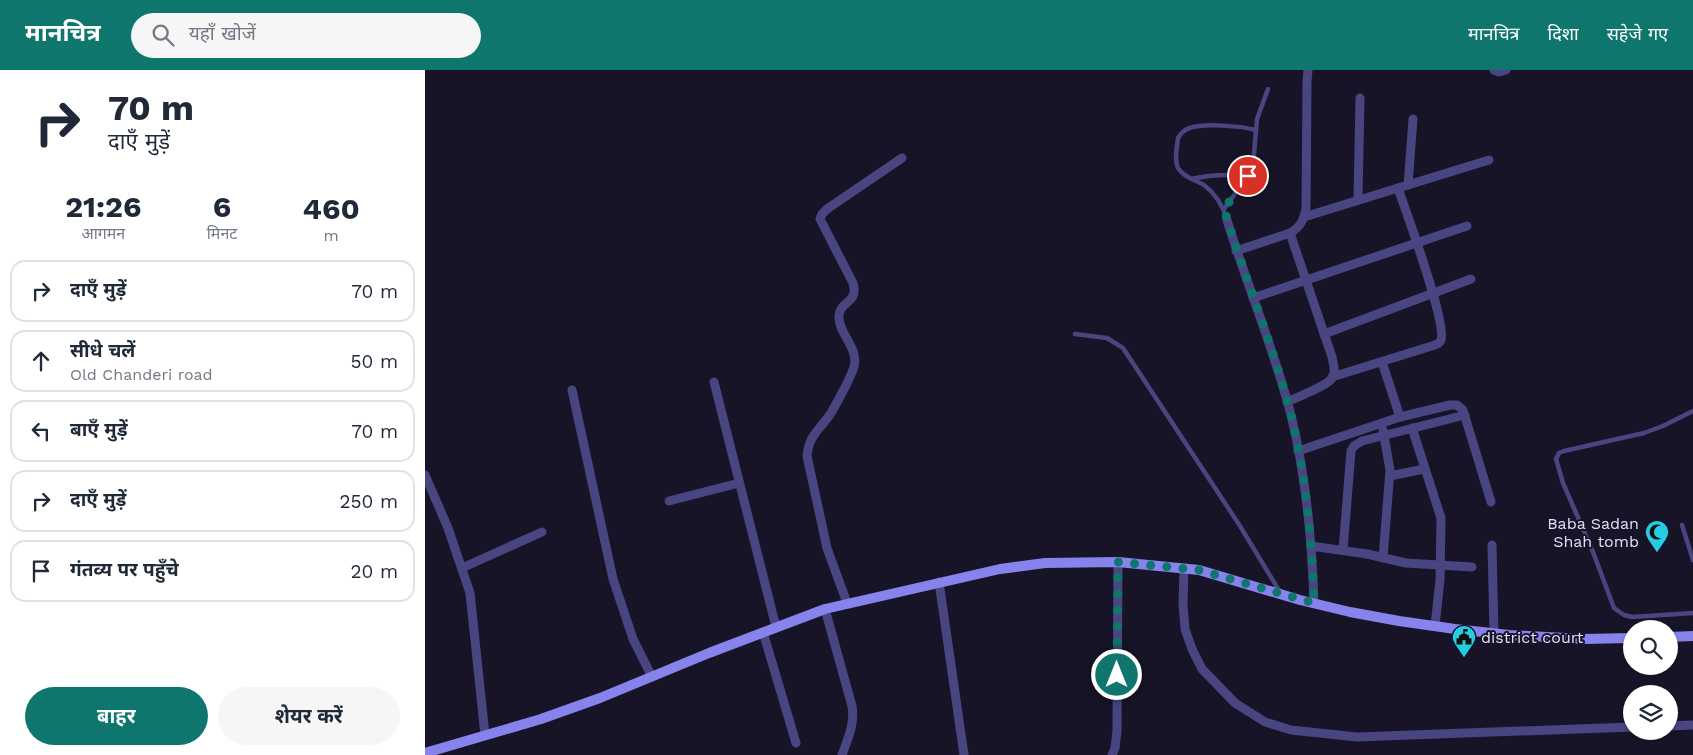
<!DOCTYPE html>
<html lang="hi">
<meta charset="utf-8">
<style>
body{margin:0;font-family:"Work Sans","Noto Sans Devanagari",sans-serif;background:#f6f6f7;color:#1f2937;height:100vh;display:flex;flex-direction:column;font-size:19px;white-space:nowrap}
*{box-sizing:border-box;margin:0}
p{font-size:16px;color:#747a83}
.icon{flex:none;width:28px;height:28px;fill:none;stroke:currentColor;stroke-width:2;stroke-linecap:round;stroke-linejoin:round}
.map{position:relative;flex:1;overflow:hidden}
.sheet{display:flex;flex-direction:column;background:#fff;width:425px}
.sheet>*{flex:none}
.hud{background:#fff;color:#1f2937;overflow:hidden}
.fabs{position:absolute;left:1198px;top:550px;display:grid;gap:10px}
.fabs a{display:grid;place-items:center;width:55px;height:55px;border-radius:50%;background:#fff;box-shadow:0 1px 4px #0004;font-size:25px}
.pin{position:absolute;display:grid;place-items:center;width:42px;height:42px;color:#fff;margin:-21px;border:2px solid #fff;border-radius:50%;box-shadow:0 1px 5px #0007}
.me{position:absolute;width:55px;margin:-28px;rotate:0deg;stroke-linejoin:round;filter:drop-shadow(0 0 4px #0008)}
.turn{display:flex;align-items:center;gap:18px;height:105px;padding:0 25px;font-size:22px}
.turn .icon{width:65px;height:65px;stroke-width:2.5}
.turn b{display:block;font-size:35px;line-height:42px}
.eta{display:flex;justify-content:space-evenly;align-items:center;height:85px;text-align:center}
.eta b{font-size:30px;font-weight:700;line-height:35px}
.cta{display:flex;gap:10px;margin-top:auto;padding:10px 25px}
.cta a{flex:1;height:58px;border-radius:30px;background:#0f766e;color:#fff;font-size:20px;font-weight:700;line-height:58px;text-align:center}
.cta a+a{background:#f6f6f7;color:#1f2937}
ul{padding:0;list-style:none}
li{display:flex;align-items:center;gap:15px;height:62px;margin:0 10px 8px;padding:0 15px;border:2px solid #e0e1e3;border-radius:15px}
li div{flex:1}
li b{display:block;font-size:19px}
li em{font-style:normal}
header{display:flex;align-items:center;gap:30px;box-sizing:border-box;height:70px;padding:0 25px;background:#0f766e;color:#fff}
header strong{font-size:24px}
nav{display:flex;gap:28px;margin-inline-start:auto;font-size:18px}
.search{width:350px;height:45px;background:#f6f6f7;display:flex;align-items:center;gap:12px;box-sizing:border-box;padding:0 18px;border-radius:28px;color:#747a83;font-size:19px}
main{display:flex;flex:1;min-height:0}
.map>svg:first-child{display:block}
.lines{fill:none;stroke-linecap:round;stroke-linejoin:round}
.lane{stroke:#484580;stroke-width:4.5}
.street{stroke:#484580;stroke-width:9}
.secondary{stroke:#8683ed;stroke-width:10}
.route{stroke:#0f766e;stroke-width:9;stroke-dasharray:0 16.2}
.labels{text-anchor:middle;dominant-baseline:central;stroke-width:4;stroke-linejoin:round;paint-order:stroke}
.poi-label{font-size:16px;fill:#e2dffa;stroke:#171427;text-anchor:end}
</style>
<header>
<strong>मानचित्र</strong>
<div class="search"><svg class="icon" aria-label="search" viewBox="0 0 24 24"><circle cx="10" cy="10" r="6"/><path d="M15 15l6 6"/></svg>यहाँ खोजें</div>
<nav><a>मानचित्र</a><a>दिशा</a><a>सहेजे गए</a></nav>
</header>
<main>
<section class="sheet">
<div class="hud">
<div class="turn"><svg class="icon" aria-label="right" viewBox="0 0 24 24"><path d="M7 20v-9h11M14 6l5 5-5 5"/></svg><div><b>70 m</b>दाएँ मुड़ें</div></div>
</div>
<div class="eta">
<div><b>21:26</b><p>आगमन</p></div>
<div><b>6</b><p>मिनट</p></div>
<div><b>460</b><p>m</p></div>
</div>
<ul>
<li><svg class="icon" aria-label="right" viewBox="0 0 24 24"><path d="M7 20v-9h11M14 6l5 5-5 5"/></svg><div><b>दाएँ मुड़ें</b></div><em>70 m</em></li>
<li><svg class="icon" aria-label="ahead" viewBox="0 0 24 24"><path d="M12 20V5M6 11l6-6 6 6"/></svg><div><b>सीधे चलें</b><p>Old Chanderi road</p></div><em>50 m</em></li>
<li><svg class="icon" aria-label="left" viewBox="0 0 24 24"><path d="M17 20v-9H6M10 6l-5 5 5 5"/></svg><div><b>बाएँ मुड़ें</b></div><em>70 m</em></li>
<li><svg class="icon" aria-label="right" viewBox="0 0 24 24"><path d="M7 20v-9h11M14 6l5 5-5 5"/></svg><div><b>दाएँ मुड़ें</b></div><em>250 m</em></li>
<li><svg class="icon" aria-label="arrive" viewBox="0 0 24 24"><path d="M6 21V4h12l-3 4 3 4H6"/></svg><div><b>गंतव्य पर पहुँचे</b></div><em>20 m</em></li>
</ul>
<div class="cta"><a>बाहर</a><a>शेयर करें</a></div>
</section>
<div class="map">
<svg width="1268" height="685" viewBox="0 0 1268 685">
<rect width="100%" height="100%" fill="#171427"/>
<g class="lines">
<g class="lane">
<path d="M767 109C787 104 803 104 823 106"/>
<polyline points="799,139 823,106 828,95 832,49 843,19"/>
<path d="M802 150C798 136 791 124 779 115 771 110 758 107 753 98 749 90 752 77 753 68 756 63 759 59 765 58 779 53 816 56 831 60"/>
<polyline points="650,264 682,268 698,278 815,456 855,522"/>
<polyline points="1268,341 1238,356 1219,363 1139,381 1134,383 1131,389 1138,413 1168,482 1189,538 1199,545 1207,547 1268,543"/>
<polyline points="1257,455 1268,490"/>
</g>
<g class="street">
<polyline points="1069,0 1074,2 1081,0"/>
<polyline points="983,115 988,49"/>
<polyline points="933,130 935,28"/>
<polyline points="879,147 1064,90"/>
<path d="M802 150C822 215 849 279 866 345 881 406 887 470 889 533"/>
<path d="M811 181 865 163C876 157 879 149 881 138L882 12 883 0"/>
<polyline points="828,228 1042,156"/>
<polyline points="899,264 1046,209"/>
<polyline points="957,292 975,347"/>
<path d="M907 307 1010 275C1014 273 1015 273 1016 270 1022 253 981 142 973 118"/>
<polyline points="289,312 351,557"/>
<polyline points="147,320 188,509 208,569 227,607"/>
<path d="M862 332C872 327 903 316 908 307 911 300 908 293 907 287L865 163"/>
<polyline points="987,358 1016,448 1015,510 1010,556"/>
<polyline points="873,381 975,347 1025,335 1032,335 1038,340 1066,432"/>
<polyline points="0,405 23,458 45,523 60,665"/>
<polyline points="965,406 999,399"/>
<polyline points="244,431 314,413"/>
<polyline points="1067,475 1069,563"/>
<polyline points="886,476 942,484 981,493 1047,497"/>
<polyline points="918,480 926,381 929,376 937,371 1040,345"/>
<polyline points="958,488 965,400 958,360"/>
<polyline points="37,498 117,462"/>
<polyline points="759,499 758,534 760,559 767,579 777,599 810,633 840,652 866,660 932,667 1206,657"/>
<polyline points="514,512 539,685"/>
<path d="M422 533 402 478 382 386C384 366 393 361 404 346 410 337 426 307 429 297 434 277 413 264 414 246 415 230 434 234 428 213L395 149 397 144 402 139 477 88"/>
<path d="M400 539 427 636C430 654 423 668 417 685"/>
<polyline points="338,562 371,673"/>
<polyline points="1244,656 1268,655"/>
<polyline points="687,685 690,678 692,661 693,492"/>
</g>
<g class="secondary">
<polyline points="1244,567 1268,566"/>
<polyline points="0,683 116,649 175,628 284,583 400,539 575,499 620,493 693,492 774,500 875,530 925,542 974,551 1030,559 1084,565 1159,569 1206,568"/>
</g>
</g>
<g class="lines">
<path class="route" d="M692 605 693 492 774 500 889 533C887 470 881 406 866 345 848 275 820 208 799 139L823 106"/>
</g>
<defs>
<g id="mosque-pin" transform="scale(1.25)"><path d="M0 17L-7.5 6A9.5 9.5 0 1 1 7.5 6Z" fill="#25cde0" stroke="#171427"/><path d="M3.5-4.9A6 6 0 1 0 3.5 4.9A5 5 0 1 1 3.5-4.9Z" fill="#111"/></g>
<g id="civic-pin" transform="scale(1.25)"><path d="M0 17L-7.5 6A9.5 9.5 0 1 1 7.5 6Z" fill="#25cde0" stroke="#171427"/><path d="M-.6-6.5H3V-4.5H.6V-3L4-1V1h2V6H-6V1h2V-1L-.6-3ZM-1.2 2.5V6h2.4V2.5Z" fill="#111"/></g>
</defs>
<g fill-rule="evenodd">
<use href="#mosque-pin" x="1232" y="462"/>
<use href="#civic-pin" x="1039" y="567"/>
</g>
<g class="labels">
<g class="poi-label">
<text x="1214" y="453">Baba Sadan<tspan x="1214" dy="18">Shah tomb</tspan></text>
<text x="1056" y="567" text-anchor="start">district court</text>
</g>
</g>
</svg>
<div class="fabs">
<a><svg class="icon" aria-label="search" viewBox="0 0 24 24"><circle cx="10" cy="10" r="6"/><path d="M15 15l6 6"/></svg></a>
<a><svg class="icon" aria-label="layers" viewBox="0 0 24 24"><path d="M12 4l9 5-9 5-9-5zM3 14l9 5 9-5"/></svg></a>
</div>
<div class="pin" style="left:823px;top:106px;background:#d93025"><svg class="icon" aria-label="arrive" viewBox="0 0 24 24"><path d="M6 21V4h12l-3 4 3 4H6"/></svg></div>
<svg class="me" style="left:692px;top:605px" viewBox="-20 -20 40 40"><circle r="17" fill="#0f766e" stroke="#fff" stroke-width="3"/><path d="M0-11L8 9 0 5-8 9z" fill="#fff"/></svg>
</div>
</main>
